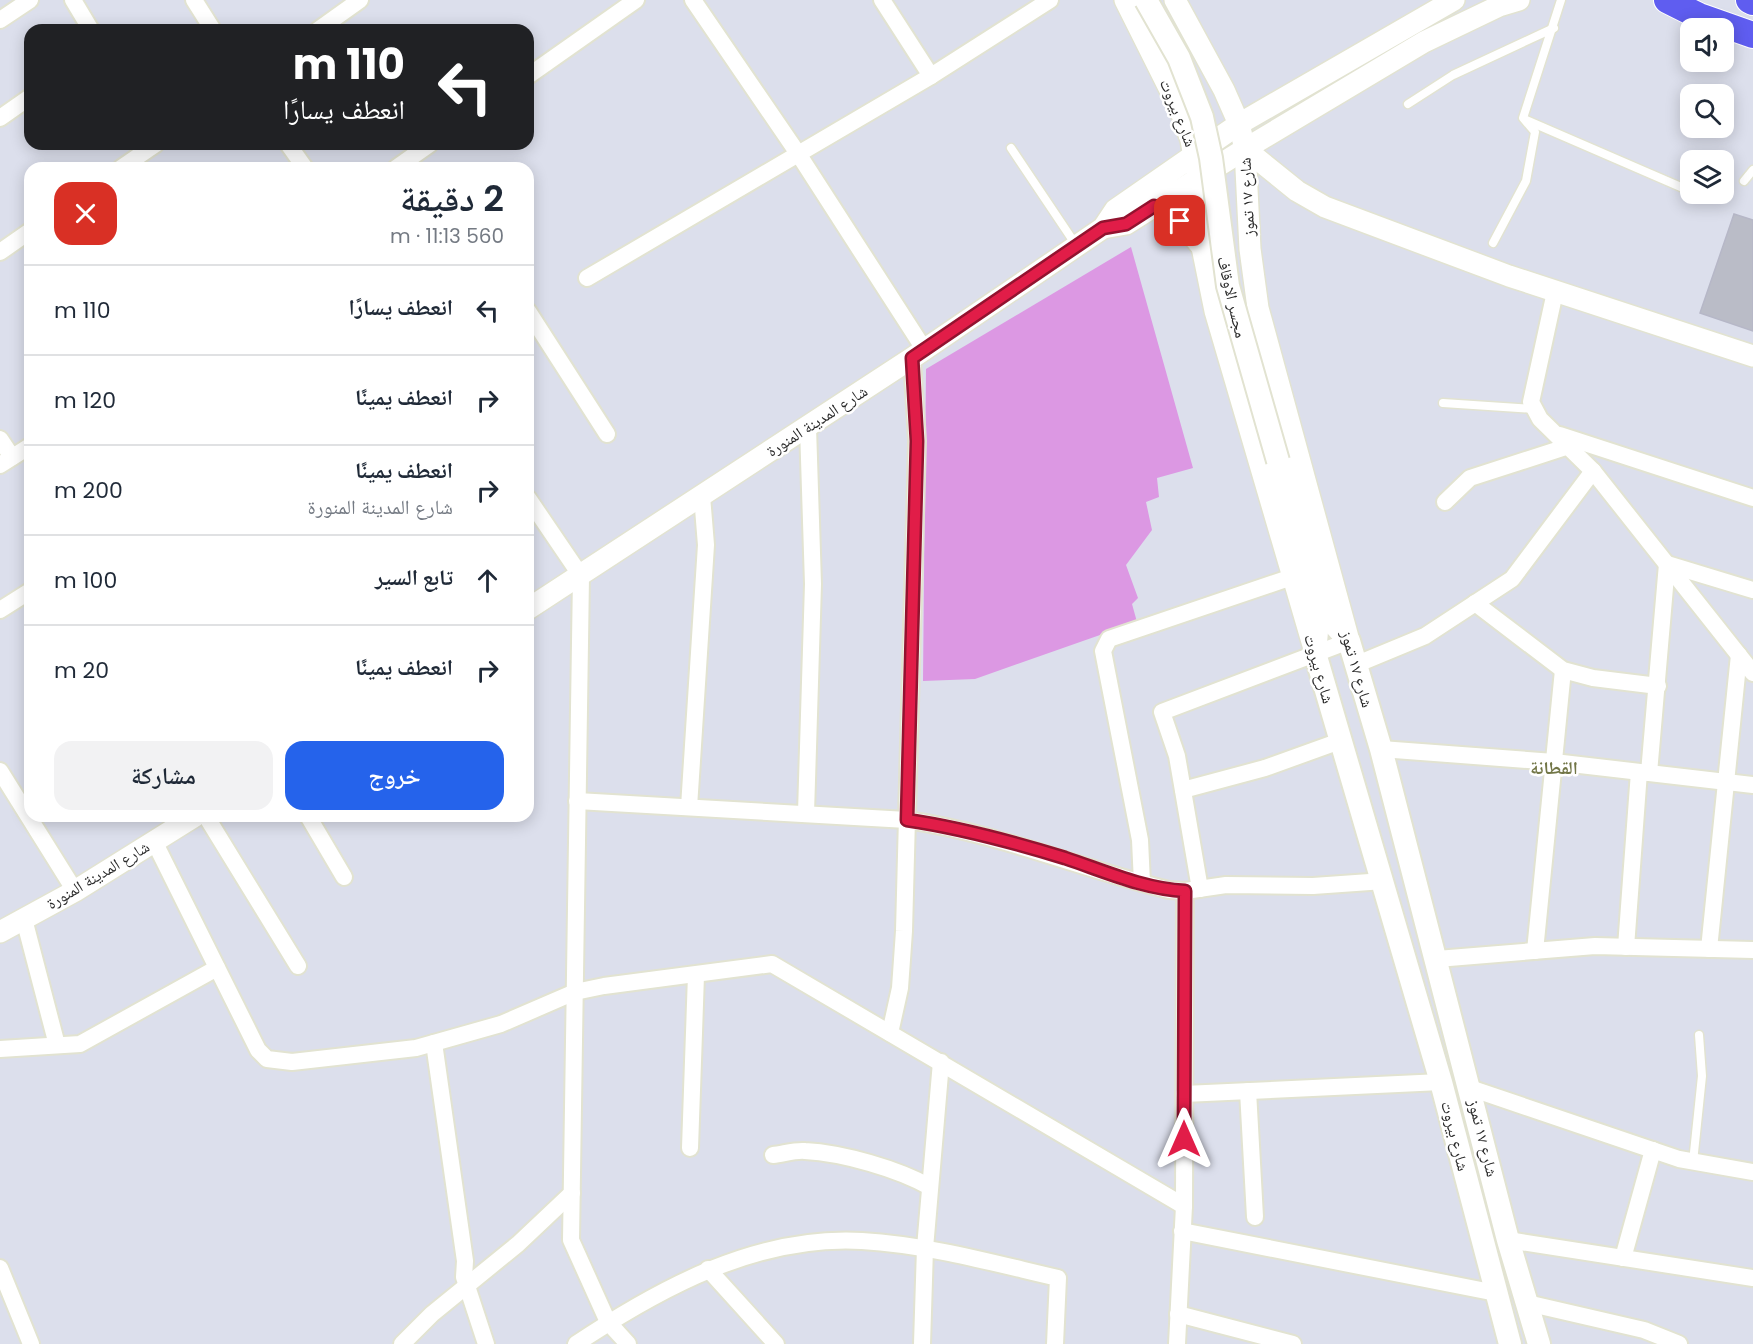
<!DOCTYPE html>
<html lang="ar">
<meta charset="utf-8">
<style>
body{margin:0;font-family:Poppins,"Noto Naskh Arabic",sans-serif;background:#f2f2f3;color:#1f2937;direction:rtl;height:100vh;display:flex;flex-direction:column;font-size:22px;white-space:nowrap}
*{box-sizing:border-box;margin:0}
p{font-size:20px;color:#747a83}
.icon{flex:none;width:33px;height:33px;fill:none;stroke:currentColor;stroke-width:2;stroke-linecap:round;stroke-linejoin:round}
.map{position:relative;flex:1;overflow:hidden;direction:ltr}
.side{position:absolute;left:24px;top:162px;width:510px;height:660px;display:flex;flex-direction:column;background:#fff;border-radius:18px;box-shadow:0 3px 15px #0003;direction:rtl}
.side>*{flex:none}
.guide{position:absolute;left:24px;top:24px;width:510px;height:126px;border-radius:18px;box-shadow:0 3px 15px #0003;direction:rtl;background:#202124;color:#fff;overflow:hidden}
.fabs{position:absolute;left:1680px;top:18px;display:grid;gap:12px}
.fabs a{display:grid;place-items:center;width:54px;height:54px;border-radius:12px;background:#fff;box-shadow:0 3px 15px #0003;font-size:30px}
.pin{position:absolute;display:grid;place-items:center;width:51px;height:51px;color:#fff;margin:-26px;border-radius:12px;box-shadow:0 3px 9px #0006}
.me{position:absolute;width:66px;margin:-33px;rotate:0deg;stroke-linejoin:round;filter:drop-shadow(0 0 4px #0008)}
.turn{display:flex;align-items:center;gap:21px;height:126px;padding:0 30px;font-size:27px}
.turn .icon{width:78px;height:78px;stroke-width:2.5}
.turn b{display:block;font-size:42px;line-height:51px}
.round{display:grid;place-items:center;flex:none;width:63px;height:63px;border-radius:18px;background:#f2f2f3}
.headline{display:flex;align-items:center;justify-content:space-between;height:102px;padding:0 30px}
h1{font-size:36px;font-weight:600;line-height:45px}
.button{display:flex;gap:12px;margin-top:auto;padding:12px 30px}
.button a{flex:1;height:69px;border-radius:18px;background:#2563eb;color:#fff;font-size:24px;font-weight:600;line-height:69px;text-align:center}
.button a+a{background:#f2f2f3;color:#1f2937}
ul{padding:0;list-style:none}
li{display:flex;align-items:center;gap:18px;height:90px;padding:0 30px;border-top:2px solid #e0e1e3}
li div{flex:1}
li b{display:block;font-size:22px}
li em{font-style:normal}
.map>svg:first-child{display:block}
.green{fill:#dc98e3}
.building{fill:#babcc7;stroke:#b6b7c7;stroke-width:1.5}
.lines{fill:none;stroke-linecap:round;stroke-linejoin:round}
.service-casing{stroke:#e2e3d1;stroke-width:11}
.minor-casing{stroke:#e2e3d1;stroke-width:20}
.tertiary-casing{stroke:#e2e3d1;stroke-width:24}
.secondary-casing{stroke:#e2e3d1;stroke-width:26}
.primary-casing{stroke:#fff;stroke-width:28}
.service{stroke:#fff;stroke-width:8}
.minor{stroke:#fff;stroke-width:16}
.tertiary{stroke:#fff;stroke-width:21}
.secondary{stroke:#fff;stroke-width:22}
.primary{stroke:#5f5df0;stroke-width:26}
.secondary-bridge-casing{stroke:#e2e3d1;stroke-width:26;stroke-linecap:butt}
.secondary-bridge{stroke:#fff;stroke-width:22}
.route-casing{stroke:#92132f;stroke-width:15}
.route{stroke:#e11d48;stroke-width:10}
.labels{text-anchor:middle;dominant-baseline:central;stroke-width:5;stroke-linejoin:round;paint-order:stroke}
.street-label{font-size:16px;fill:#2a2a2a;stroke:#fff}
.neighbourhood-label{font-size:18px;font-weight:bold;fill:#727647;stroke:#fff}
</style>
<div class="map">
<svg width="1753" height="1344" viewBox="0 0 1753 1344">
<rect width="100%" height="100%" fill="#dcdfec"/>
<polygon class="green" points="1131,247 1193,468 1157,478 1159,497 1146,502 1152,530 1126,565 1138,598 1132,604 1137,622 975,679 923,681 926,369"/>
<polygon class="building" points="1734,214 1753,220 1753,331 1700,313"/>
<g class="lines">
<g class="service-casing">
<g id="service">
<polyline points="1408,104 1453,75 1554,28"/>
<polyline points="1526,120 1690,191"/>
<polyline points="1011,148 1076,245"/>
<polyline points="1744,181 1753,170"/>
<polyline points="1493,243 1526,181 1535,132 1523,118 1561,0"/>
<polyline points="1443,403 1534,409"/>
<polyline points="1693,1162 1702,1076 1699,1035"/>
</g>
</g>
<g class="minor-casing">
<g id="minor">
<polyline points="73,0 91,30"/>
<polyline points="194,0 213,30"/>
<polyline points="693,0 799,155 924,349"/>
<polyline points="882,0 931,76"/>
<polyline points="0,20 30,0"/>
<polyline points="318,30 360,0"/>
<polyline points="528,76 636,0"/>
<polyline points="0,118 30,97"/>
<polyline points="288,144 305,168"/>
<polyline points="121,168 156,144"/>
<polyline points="396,168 430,144"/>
<polyline points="0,252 30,231"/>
<polyline points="587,278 931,76 1050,0"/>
<polyline points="1555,292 1531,402 1540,419 1593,471 1753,673"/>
<polyline points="528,311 607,434"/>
<polyline points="1560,435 1753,498"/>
<polyline points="0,439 12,457"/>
<polyline points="0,465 30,446"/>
<polyline points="528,498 581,576 571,1240 608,1322 628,1344"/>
<polyline points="1445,502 1470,478 1569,446"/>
<polyline points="1475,603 1563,670 1593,678 1658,686"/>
<polyline points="0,610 30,591"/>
<polyline points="1355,665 1425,636 1512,579 1593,471"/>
<polyline points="1381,749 1554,762 1753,785"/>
<polyline points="0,771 75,891"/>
<polyline points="1649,773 1667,564 1753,590"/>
<polyline points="1183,790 1265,768 1340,741"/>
<path d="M577 801 907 820C998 833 1081 869 1169 890L1185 891 1226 885 1313 886 1384 881"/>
<polyline points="689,807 706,545 702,496"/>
<polyline points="806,813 813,584 808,427"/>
<polyline points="206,816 298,966"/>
<polyline points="308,816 344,877"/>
<polyline points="154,841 258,1050 267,1059 292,1062 416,1048 501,1024 575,992 604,986 772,964 1184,1206"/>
<polyline points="1142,883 1140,840 1103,651 1109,639 1292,577"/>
<polyline points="1200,889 1177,756 1162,712 1349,641"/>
<polyline points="24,919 57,1045"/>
<polyline points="1626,947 1639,772"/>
<polyline points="1709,949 1739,655"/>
<polyline points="1535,951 1563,670"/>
<polyline points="1437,959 1595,946 1753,950"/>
<polyline points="890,1033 900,988 904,931 917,441 912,358"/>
<polyline points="434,1043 465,1261 464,1277 486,1344"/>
<polyline points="0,1049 80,1044 217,968"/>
<polyline points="1470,1088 1679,1159 1753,1172"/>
<polyline points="1248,1091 1255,1217"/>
<polyline points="1184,1094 1441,1082"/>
<polyline points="690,1148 696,975"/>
<path d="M773 1155C783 1154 795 1150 805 1151 843 1153 898 1169 930 1187"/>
<polyline points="1182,1231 1496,1293"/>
<polyline points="1508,1240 1753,1278"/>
<polyline points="1623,1258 1653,1150"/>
<polyline points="0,1268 31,1344"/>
<polyline points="708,1269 776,1344"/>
<polyline points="1527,1303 1644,1330 1679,1344"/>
<polyline points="1178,1314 1293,1344"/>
<polyline points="402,1344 432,1314 518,1244 572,1193"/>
<path d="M576 1344C660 1288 757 1235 862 1241 929 1245 993 1263 1058 1278L1055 1344"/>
<polyline points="922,1344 925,1248 941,1062"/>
<polyline points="1177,1344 1184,1206 1185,891"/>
</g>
</g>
<g class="tertiary-casing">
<g id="tertiary">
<polyline points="1125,0 1181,112 1191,140 1198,178 1202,247 1215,311 1315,652"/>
<polyline points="1175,0 1224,90 1239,124 1245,149 1250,249 1258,308 1349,641"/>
<polyline points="1245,149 1297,191 1325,207 1509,276 1753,356"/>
<polyline points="1154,206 1180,221 1202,247"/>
<polyline points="1103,228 1126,224 1245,149 1424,42 1499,6 1519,0"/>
<polyline points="528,609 912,358 1103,228 1115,210 1239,124 1454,0"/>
<polyline points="0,932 75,891 195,816"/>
</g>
</g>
<g class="secondary-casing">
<g id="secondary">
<polyline points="1278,461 1320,598 1331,621 1349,641 1381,749 1508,1240 1539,1344"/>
<polyline points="1320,599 1315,653 1441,1082 1510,1344"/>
</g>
</g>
<g class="primary-casing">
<g id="primary">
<polyline points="1667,0 1699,16 1753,35"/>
<polyline points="1749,0 1753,2"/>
</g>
</g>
<use href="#service" class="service"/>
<use href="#minor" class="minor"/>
<use href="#tertiary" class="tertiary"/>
<use href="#secondary" class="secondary"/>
<use href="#primary" class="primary"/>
<g class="secondary-bridge-casing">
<polyline id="secondary-bridge" points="1146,0 1179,58 1202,117 1211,158 1228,286 1278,461"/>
</g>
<use href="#secondary-bridge" class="secondary-bridge"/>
</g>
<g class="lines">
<g class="route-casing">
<path id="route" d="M1180 221 1154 206 1126 224 1103 228 912 358 917 441 907 820C961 828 1013 842 1065 858 1104 871 1144 889 1185 891L1184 1139"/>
</g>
<use href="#route" class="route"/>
</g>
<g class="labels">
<g class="street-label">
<text transform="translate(1178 113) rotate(68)">شارع بيروت</text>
<text transform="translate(1247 197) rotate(-93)">شارع ١٧ تموز</text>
<text transform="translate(1232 297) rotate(77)">مجسر الاوقاف</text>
<text transform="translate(817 421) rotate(-33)">شارع المدينة المنورة</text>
<text transform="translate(1319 669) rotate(74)">شارع بيروت</text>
<text transform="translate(1357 669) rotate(74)">شارع ١٧ تموز</text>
<text transform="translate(98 875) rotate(-31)">شارع المدينة المنورة</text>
<text transform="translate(1455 1136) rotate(76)">شارع بيروت</text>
<text transform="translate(1483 1138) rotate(76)">شارع ١٧ تموز</text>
</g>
<g class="neighbourhood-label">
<text x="1554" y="767">القطانة</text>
</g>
</g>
</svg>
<div class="fabs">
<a><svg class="icon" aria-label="sound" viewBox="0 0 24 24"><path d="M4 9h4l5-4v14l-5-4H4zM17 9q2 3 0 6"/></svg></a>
<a><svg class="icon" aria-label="search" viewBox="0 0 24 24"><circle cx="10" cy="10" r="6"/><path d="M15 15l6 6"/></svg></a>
<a><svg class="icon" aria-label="layers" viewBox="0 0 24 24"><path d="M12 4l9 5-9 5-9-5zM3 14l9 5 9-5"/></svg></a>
</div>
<div class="pin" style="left:1180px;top:221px;background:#d93025"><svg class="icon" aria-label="arrive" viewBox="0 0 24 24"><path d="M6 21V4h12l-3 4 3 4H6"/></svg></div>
<svg class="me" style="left:1184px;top:1139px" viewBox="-20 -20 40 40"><path d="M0-17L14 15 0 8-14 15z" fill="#e11d48" stroke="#fff" stroke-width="4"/></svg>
<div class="guide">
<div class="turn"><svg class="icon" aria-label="left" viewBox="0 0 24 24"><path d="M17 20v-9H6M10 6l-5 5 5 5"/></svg><div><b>110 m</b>انعطف يسارًا</div></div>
</div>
<section class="side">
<div class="headline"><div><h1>2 دقيقة</h1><p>560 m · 11:13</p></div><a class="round" style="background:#d93025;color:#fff"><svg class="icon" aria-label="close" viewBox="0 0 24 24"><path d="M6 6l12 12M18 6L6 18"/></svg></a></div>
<ul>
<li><svg class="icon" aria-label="left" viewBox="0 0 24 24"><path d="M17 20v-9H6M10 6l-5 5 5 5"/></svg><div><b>انعطف يسارًا</b></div><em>110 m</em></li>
<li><svg class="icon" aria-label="right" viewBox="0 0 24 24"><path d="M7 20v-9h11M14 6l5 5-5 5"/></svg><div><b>انعطف يمينًا</b></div><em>120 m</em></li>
<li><svg class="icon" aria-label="right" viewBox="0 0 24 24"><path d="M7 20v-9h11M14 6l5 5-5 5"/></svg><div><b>انعطف يمينًا</b><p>شارع المدينة المنورة</p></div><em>200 m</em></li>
<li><svg class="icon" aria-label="ahead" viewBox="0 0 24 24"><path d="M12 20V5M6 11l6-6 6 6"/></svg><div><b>تابع السير</b></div><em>100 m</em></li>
<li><svg class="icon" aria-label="right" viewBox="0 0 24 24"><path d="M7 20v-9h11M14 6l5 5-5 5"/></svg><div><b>انعطف يمينًا</b></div><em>20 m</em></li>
</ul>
<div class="button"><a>خروج</a><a>مشاركة</a></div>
</section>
</div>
